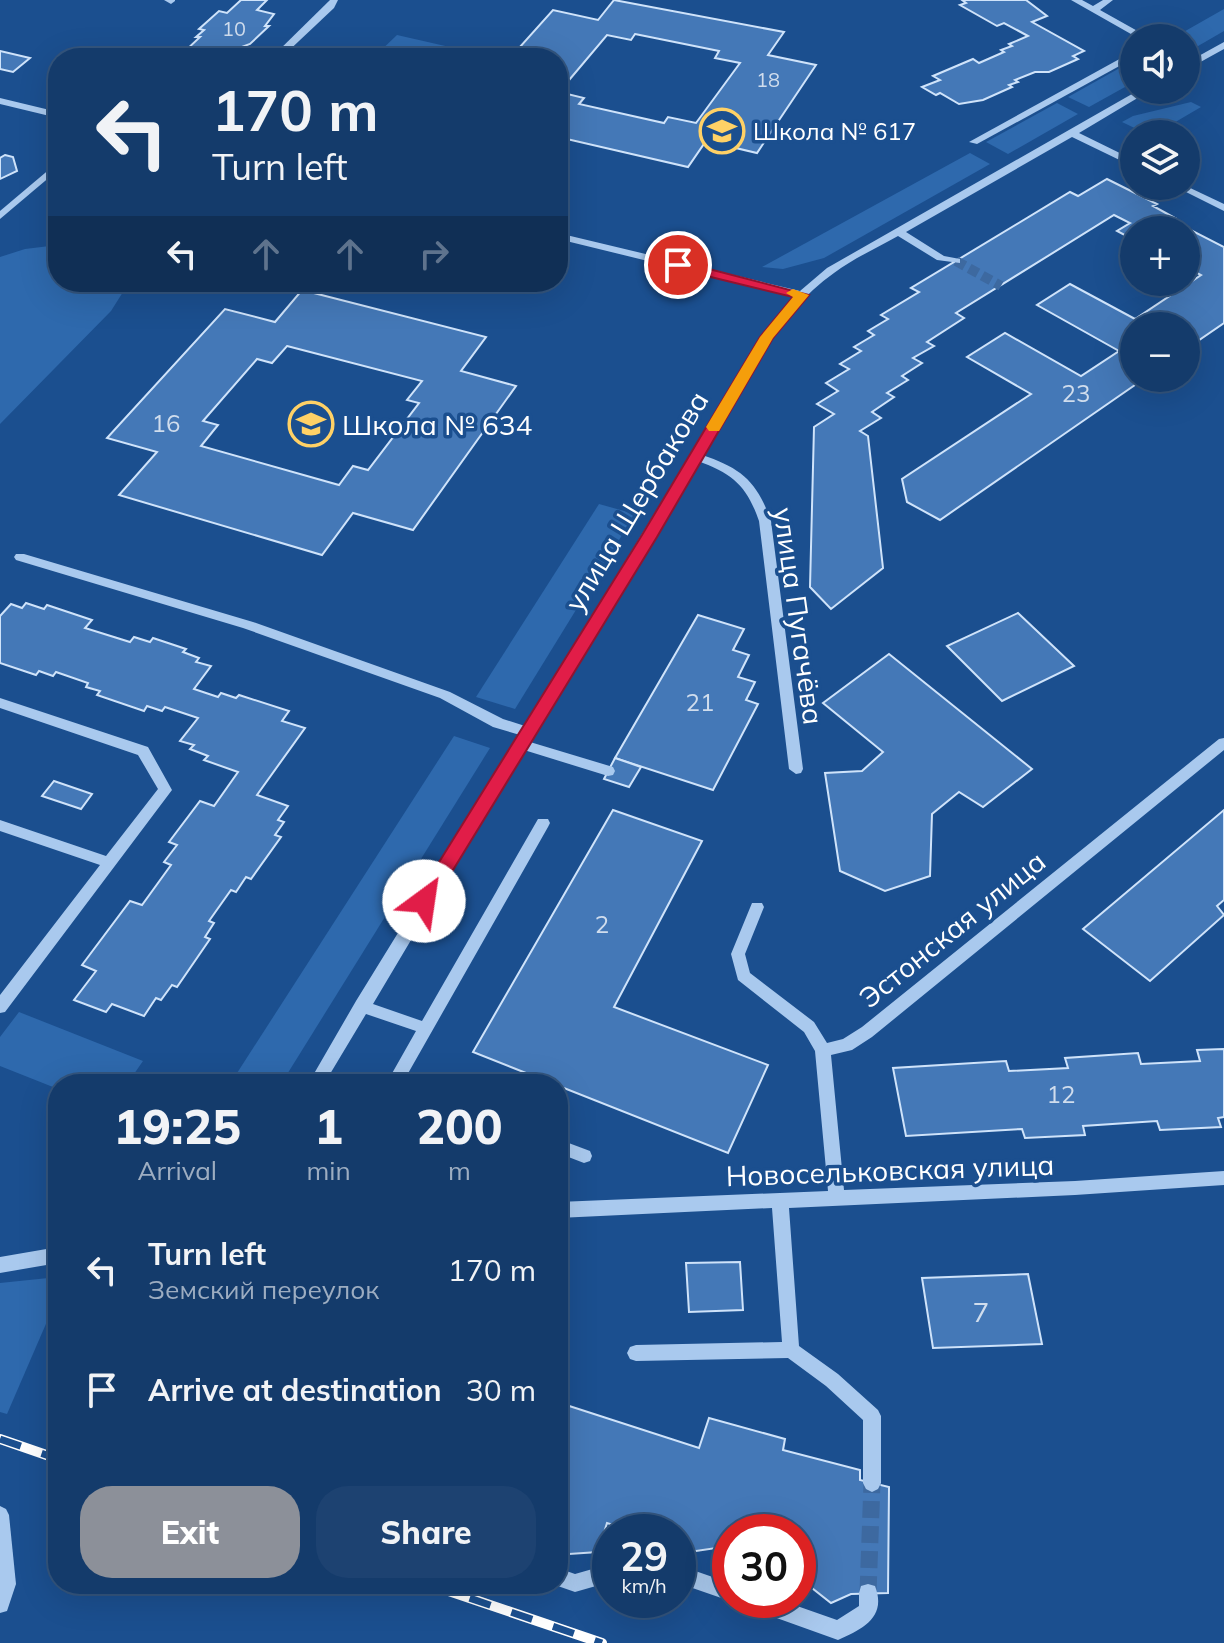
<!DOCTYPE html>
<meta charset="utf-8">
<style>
body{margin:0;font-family:Mulish,sans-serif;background:#1d4271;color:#f1f3f6;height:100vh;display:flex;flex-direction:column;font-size:30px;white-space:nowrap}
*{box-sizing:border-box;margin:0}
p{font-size:26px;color:#9dadc1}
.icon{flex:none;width:44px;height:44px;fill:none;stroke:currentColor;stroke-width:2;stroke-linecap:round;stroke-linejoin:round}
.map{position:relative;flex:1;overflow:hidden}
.panel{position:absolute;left:48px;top:1074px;width:520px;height:520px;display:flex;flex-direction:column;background:#143b6b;border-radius:32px;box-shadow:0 8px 32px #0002,0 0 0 2px #33557e}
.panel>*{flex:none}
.top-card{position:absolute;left:48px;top:48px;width:520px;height:244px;border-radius:32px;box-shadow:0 8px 32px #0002,0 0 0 2px #33557e;background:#143b6b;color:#f1f3f6;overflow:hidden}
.tools{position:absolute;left:1120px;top:24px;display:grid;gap:16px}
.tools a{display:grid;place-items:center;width:80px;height:80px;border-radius:50%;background:#143b6b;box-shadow:0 8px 32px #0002,0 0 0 2px #33557e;font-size:40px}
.speed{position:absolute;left:592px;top:1514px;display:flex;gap:16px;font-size:40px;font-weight:700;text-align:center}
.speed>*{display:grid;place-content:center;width:104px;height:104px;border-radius:50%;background:#143b6b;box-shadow:0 8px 32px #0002,0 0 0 2px #33557e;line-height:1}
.speed small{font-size:20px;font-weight:400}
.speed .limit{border:12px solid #d22;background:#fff;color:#111}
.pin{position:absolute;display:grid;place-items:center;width:68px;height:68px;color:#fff;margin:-34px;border:4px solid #fff;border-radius:50%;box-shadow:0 2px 8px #0007}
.me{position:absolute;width:88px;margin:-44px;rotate:31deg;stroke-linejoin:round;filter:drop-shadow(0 0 6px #0008)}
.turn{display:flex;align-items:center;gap:28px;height:168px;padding:0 32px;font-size:36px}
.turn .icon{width:104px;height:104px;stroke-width:2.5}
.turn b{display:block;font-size:56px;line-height:68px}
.lanes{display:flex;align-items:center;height:76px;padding:0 32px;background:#0003;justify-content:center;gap:40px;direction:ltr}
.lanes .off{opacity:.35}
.eta{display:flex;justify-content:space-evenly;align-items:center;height:136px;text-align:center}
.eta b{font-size:48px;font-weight:800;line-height:56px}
.cta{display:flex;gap:16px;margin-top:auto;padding:16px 32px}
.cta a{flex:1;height:92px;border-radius:32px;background:#8c9099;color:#fff;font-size:32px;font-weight:800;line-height:92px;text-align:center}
.cta a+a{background:#1d4271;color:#f1f3f6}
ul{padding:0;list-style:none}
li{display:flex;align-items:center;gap:24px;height:120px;padding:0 32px}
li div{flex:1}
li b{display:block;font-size:30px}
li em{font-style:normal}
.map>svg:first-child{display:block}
.green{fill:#2e69ad}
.building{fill:#4478b7;stroke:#cfe3fa;stroke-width:2;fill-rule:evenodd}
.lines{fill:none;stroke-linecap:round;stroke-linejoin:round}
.minor-tunnel-far1{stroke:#3d69a0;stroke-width:10;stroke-dasharray:10 5;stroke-linecap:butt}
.minor-tunnel{stroke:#3d69a0;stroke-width:17;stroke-dasharray:17 8;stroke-linecap:butt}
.minor{fill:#a9c9ee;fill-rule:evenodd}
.rail-casing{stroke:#fff;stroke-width:10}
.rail{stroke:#1b4f8f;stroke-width:7;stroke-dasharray:22;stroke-linecap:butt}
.route{fill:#e11d48;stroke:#92132f;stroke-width:2}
.slow{fill:#f59e0b}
.labels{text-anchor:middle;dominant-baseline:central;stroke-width:7;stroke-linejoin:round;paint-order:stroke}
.far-number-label{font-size:20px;fill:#d0dded}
.far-poi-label{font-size:24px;fill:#fff;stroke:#1b4f8f;text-anchor:start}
.number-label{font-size:24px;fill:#d0dded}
.poi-label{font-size:28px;fill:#fff;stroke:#1b4f8f;text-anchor:start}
.street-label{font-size:28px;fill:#fff;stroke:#1b4f8f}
.near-number-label{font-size:28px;fill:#d0dded}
</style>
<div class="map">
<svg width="1224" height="1643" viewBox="0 0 1224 1643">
<rect width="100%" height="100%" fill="#1b4f8f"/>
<g class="green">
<polygon points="1224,9 1224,31 1186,53 1186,38 1173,38"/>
<polygon points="397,35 454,48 444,58 373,58"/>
<polygon points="1134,60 1134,82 1089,107 1068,97"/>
<polygon points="1191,102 1201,107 1155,134 1147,134 1122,122 1133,116"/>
<polygon points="1057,103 1078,114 1008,154 986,142"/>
<polygon points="970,153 990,164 824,258 783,269 762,267"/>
<polygon points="58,245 58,282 122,282 123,292 111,311 0,424 0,257 25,249"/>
<polygon points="599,504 635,514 515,709 476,697"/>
<polygon points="454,736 490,748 281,1084 230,1084"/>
<polygon points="19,1012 143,1061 127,1084 58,1084 58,1089 0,1066 0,1037"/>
<polygon points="58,1277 58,1296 7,1414 0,1412 0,1283"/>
</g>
<g class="building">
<polygon points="241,0 267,0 257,10 274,14 265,26 269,26 250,44 236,49 227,58 167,58 174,52 182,54 200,37 196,37 204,30 199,29 219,11 227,13"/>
<path d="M614 0 784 32 768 55 816 65 757 153 706 141 688 167 558 137V58H510L553 10 598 20ZM635 34 719 51 715 58 740 63 696 123 668 117 664 123 579 104 584 98 559 92 607 35 631 40Z"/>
<polygon points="962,0 1026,0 1047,16 1032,22 1084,51 1073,56 1078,59 1049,72 1035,72 1015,80 1018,82 1009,85 1012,87 983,100 959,104 940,93 936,95 922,87 940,80 933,76 973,59 979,63 1004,52 1001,50 1012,46 1009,44 1028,36 1004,23 997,26 960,5 966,3"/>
<polygon points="0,51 30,58 13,72 0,69"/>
<polygon points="5,155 13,157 17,171 0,179 0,158"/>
<polygon points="1107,179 1157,204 1153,206 1175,218 1171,220 1224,247 1224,323 1186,349 1186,326 1134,326 1134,378 1145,378 940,520 907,502 902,479 1031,394 967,357 1005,333 1081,376 1119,351 1037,305 1070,284 1135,319 1201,275 1186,267 1186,230 1134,230 1134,240 1117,231 1130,223 1114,215 956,313 964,318 927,342 934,346 913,358 922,363 902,376 908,380 887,393 894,397 872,412 881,418 860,431 868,436 883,568 831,609 810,587 814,427 834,414 817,404 838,391 826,383 849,369 840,364 861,351 854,347 874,335 868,331 888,319 881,315 919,292 911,288 1070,192 1078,196"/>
<path d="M302 290 486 337 461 371 516 386 413 530 353 513 322 555 119 495 157 452 107 438 225 309 275 322ZM287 346 422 381 407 400 419 403 368 470 353 466 339 485 201 446 218 425 203 421 257 359 272 363Z"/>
<polygon points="26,603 44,609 47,605 92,620 85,628 130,642 134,637 150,642 153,638 186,649 183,652 199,658 196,662 211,666 194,689 218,697 221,693 236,698 239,695 289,711 282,721 305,728 257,795 288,806 278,820 284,822 275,835 281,837 251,879 246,877 236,892 231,890 209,921 214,923 205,937 210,939 177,987 172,985 161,1000 156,998 144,1016 112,1004 106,1012 74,1000 96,971 82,965 130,901 142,905 171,865 164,862 177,845 169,842 200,801 214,806 238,772 204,760 208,756 190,749 194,745 180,741 198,718 165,707 162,711 147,706 144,711 97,695 100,691 86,687 88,683 56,672 53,676 39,671 36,675 0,663 0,616 11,604 22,608"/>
<polygon points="1018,613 1074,666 1002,701 947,646"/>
<polygon points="698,615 744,629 733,650 749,655 738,677 755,682 746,700 758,704 713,790 615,758"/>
<polygon points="889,654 1032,769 983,807 959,792 932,814 930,876 885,891 840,871 825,773 862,771 883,752 823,703"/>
<polygon points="615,758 641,767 629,787 604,779"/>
<polygon points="54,781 92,794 81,809 42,796"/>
<polygon points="613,810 702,841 614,1007 768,1065 728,1153 473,1052"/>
<polygon points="1224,810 1224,900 1217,906 1224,915 1150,981 1083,929"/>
<polygon points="1224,1049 1224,1117 1218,1118 1221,1127 1160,1130 1157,1121 1083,1126 1085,1135 1025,1138 1022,1129 906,1136 893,1068 1006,1061 1009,1071 1068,1068 1065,1058 1138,1053 1141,1064 1200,1061 1197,1050"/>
<polygon points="740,1262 743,1310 689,1312 686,1263"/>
<polygon points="1028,1274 1042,1344 933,1348 922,1278"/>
<polygon points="560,1403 699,1448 709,1418 785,1439 783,1450 860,1470 860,1480 889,1487 888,1593 851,1594 831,1603 798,1577 798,1532 730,1532 730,1546 696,1551 678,1546 678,1532 635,1532 607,1523 598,1552 569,1554 558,1547"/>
</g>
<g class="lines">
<polyline class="minor-tunnel-far1" points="956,261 1001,286"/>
<polyline class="minor-tunnel" points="868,1593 872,1483"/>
<g class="minor">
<polygon points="164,0 175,0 175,1 171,4"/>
<polygon points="330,0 338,0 334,8 281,58 271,58"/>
<polygon points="1071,0 1082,0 1093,6 1103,0 1113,0 1100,10 1150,38 1138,38"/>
<polygon points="1224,42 1224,49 1186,70 1186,63"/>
<polygon points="1134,51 1134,58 977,144 969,142"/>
<path d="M1139 90H1151L1079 133 1134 160V167L1072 137 906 232 944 256 960 259V263L937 260 898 236C877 248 854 258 834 273 773 316 740 392 702 455 741 468 757 481 771 521L803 769 801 773 796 774 789 769 759 521C747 486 733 474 698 461L530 742 613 767 615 771 613 775 608 776 524 750 373 1004 422 1021 538 819H548L550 823 548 827 402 1084H386L416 1031 366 1014 324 1084H308L356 1001 520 735 493 727 440 698 243 628 16 560 14 557 16 554H24L253 622 450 692 503 719 525 726 762 337 795 297 558 239V233L800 291 827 268Z"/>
<polygon points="0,98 58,112 58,118 0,104"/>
<polygon points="58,162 58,170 0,219 0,211"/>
<polygon points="1174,186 1186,186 1224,204 1224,211"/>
<polygon points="0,698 148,747 172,790 5,1012 0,1013 0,995 100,865 0,831 0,820 106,856 158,789 138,755 0,708"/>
<polygon points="1224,738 1224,750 872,1037 852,1050 831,1055 844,1190 1075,1181 1224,1171 1224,1185 1075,1195 789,1208 799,1346 838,1374 878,1410 881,1416 881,1483 878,1489 872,1492 866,1489 863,1483 863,1420 826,1386 788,1358 636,1361 630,1359 627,1353 630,1347 636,1345 782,1342 772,1208 558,1218 558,1202 828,1191 815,1051 804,1032 738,980 731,954 752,903 762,903 764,907 745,954 750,973 814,1022 827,1043 843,1039 862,1027 1219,739"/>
<polygon points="558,1139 590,1151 592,1156 590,1161 584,1163 558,1153"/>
<polygon points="58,1247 58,1263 0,1273 0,1257"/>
<polygon points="0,1506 6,1509 9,1515 16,1584 7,1611 0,1613"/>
<polygon points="610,1564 610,1582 575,1592 552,1584 558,1584 558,1568 575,1574"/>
<polygon points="678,1565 730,1583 730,1600 733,1600 730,1601 678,1583"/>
<path d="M868 1584 875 1586C887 1617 863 1629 838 1640L746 1607 744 1600H780L837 1620 859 1606V1593L861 1586Z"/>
</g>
<g class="rail-casing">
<g id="rail">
<polyline points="0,1439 58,1459"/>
<polyline points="428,1584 602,1643"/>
</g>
</g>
<use href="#rail" class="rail"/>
</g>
<polygon class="route" points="678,261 809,295 773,338 657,537 431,906 418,906 415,901 418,896 642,535 760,337 793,297 674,268 672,265"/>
<polygon class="slow" points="793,289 809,295 773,338 719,431 709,431 706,427 760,337 793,297 786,293"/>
<defs>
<g id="school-ring" transform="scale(2.3)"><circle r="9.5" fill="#1b4f8f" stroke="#ffd166" stroke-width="1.5"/><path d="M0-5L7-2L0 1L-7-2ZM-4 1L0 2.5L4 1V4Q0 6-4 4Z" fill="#ffd166"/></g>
</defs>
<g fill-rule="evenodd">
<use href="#school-ring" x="722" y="131"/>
<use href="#school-ring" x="311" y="424"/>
</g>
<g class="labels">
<g class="far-number-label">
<text x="234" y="28">10</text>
<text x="768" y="79">18</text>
</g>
<g class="far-poi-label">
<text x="753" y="131">Школа № 617</text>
</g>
<g class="number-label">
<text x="1076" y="393">23</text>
<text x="166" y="423">16</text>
<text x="700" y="702">21</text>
<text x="602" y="924">2</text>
<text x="1061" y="1094">12</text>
</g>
<g class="poi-label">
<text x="342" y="424">Школа № 634</text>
</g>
<g class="street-label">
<text transform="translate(636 501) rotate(-59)">улица Щербакова</text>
<text transform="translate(799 616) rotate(82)">улица Пугачёва</text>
<text transform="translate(952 929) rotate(-39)">Эстонская улица</text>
<text transform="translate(890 1170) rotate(-2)">Новосельковская улица</text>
</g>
<g class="near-number-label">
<text x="981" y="1311">7</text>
</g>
</g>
</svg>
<div class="tools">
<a><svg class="icon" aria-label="sound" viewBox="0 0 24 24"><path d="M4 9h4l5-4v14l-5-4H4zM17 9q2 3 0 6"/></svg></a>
<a><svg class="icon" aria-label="layers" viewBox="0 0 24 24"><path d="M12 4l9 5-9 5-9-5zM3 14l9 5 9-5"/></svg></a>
<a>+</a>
<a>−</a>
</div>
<div class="speed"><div>29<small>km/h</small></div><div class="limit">30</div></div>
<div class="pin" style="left:678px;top:265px;background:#d93025"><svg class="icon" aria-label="arrive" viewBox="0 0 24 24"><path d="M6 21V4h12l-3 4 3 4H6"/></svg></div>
<svg class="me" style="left:424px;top:901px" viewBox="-20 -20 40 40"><circle r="19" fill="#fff"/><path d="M0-13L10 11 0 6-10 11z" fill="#e11d48"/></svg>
<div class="top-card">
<div class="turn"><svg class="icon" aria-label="left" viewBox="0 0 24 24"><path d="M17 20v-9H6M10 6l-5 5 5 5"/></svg><div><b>170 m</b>Turn left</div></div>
<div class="lanes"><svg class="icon" aria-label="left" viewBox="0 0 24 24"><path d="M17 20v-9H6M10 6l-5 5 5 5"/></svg><svg class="icon off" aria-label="ahead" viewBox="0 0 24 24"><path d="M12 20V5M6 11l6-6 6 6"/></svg><svg class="icon off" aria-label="ahead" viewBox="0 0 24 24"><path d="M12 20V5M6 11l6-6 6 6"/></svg><svg class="icon off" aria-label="right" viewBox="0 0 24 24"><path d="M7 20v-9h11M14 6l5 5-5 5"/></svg></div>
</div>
<section class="panel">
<div class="eta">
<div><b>19:25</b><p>Arrival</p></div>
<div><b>1</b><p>min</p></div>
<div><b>200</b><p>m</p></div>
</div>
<ul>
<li><svg class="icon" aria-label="left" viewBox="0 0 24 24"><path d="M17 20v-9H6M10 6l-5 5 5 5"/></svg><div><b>Turn left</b><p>Земский переулок</p></div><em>170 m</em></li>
<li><svg class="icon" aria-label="arrive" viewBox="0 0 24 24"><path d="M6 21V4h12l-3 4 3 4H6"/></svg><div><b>Arrive at destination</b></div><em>30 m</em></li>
</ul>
<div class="cta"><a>Exit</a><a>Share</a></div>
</section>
</div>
